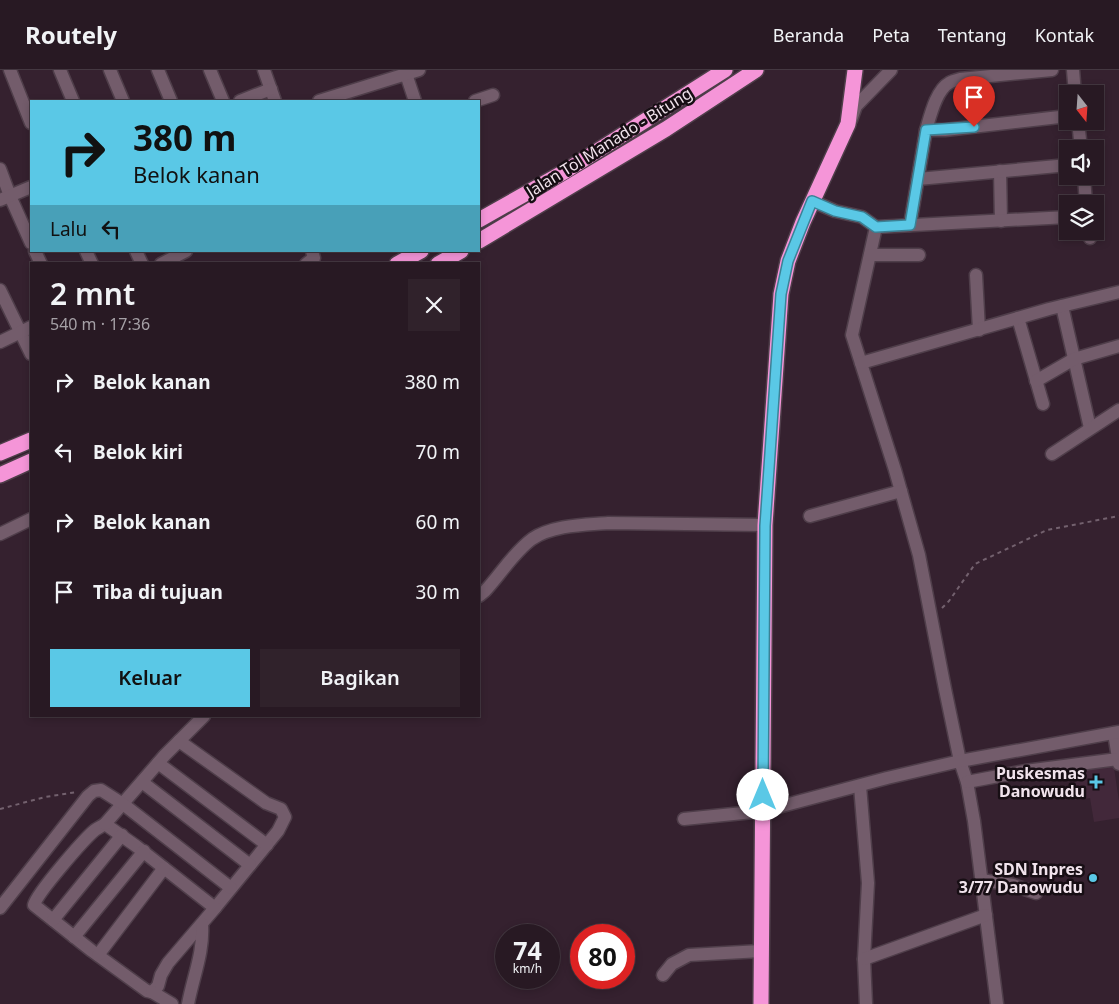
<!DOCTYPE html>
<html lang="id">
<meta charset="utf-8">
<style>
body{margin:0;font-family:"Noto Sans",sans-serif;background:#30222b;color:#f1f3f6;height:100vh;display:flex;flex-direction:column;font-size:19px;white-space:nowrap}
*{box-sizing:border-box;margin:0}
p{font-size:16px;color:#a5a0a6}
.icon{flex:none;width:28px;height:28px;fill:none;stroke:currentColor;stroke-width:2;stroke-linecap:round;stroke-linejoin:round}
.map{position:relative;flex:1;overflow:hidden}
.drawer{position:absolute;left:30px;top:192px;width:450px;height:455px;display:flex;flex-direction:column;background:#281923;border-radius:0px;box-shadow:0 2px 8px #0003,0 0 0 1px #443841}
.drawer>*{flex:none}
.guide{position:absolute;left:30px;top:30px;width:450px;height:152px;border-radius:0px;box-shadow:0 2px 8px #0003,0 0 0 1px #443841;background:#5ac8e6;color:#111;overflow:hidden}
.needle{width:32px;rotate:163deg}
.controls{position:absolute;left:1059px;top:15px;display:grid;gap:10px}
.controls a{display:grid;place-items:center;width:45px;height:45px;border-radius:0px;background:#281923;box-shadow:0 2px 8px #0003,0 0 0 1px #443841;font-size:25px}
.speed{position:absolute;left:495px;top:854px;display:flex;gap:10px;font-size:25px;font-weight:700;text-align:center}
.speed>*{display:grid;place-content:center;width:65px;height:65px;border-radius:50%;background:#281923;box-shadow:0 2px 8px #0003,0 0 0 1px #443841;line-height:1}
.speed small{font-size:12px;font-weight:400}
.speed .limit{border:8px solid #d22;background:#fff;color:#111}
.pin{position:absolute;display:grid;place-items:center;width:42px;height:42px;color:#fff;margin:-51px -21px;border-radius:50% 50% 50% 0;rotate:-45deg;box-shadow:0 0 5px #0007}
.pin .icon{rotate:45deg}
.me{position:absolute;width:55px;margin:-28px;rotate:0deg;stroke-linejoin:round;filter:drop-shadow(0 0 4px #0008)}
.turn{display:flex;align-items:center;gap:18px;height:105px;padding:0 20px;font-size:22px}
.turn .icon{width:65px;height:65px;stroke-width:2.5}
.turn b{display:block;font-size:35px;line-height:42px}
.then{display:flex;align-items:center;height:48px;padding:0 20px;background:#0003;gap:10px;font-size:19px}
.round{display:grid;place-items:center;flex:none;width:52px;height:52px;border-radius:0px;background:#30222b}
.head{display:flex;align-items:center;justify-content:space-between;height:85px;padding:0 20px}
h1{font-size:30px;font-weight:600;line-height:38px}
.cta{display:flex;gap:10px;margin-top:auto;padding:10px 20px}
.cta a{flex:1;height:58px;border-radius:0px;background:#5ac8e6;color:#111;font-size:20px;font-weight:600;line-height:58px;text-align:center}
.cta a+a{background:#30222b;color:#f1f3f6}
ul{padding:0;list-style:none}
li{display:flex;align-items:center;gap:15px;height:70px;padding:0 20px}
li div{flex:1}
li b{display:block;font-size:19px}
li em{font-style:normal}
header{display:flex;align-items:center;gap:30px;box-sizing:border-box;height:70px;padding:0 25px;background:#281923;border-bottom:1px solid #443841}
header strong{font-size:24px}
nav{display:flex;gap:28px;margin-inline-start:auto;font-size:18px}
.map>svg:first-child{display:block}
.built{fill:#42283a}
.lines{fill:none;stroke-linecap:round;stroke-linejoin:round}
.minor-casing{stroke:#4f3e4a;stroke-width:15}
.highway-casing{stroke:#4f3e4a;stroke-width:18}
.path{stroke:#73616e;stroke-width:2;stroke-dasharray:4 4;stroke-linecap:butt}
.minor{stroke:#735c6b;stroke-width:12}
.highway{stroke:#f595d8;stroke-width:15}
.route-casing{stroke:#3a8296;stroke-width:12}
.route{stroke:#5ac8e6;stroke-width:9}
.poi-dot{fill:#5ac8e6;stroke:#170e14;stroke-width:2}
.labels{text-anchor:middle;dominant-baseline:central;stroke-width:5;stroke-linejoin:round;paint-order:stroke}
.street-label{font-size:16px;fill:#f1e3ec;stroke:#170e14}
.poi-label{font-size:16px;font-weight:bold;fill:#f1e3ec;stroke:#170e14;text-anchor:end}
</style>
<header>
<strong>Routely</strong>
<nav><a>Beranda</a><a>Peta</a><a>Tentang</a><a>Kontak</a></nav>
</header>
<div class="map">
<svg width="1119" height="934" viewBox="0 0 1119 934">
<rect width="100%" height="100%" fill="#35212f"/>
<polygon class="built" points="1113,691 1119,731 1119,748 1094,752 1090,728 1078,730 1073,697"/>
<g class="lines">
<g class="minor-casing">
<g id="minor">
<polyline points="10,0 31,53"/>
<polyline points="60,0 73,31"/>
<polyline points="110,0 123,31"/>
<polyline points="158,0 171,31"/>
<polyline points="210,0 223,31"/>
<polyline points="264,0 275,31"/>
<path d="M1052 0 960 9C956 10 952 11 949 13 936 20 930 47 926 60H945L1068 46"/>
<polyline points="1073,0 1075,24"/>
<polyline points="406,4 415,31"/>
<polyline points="240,31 271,19"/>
<polyline points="319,31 419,0"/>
<polyline points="475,31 493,25"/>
<polyline points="851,50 856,36 891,0"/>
<polyline points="1078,51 1081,79"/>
<polyline points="0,99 10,126 31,173"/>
<polyline points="1000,101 1001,151"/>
<polyline points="1084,106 1086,134"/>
<polyline points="918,109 1068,95"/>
<polyline points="0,130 31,117"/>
<polyline points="812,131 835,141 862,147 876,157 852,265 895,400 919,485 945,619 960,691 967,712 974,751 997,934"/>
<polyline points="910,155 926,60"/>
<polyline points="876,157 1068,147"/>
<polyline points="1090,161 1090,168"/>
<polyline points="35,181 41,194"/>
<polyline points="86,181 92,194"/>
<polyline points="136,181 142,194"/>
<polyline points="870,185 919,185"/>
<polyline points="161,194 186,181"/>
<polyline points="306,194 314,188 312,181"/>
<polyline points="976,205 979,260"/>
<polyline points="0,220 31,284"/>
<polyline points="1062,236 1090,358"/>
<polyline points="1018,248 1043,334"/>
<polyline points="0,272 31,257"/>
<polyline points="861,293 1049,239 1119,222"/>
<polyline points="1036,311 1074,289 1119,276"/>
<polyline points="1052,384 1119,340"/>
<polyline points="810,446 901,421"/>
<polyline points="0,464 31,449"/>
<path d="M479 526 485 521C500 505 514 482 532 469 553 455 584 455 608 453L765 455"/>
<polyline points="1114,663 1119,694"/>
<polyline points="179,671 266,733 281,739 285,747 278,761 215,838"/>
<polyline points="158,693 267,775"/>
<polyline points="142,712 250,795"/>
<polyline points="967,712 1025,701 1118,689"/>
<polyline points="860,716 868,813 864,889 866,934"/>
<polyline points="684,749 763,741 887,708 960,691 1119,662"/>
<path d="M105 754 136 776 215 838 168 893 161 905 158 916 152 922 147 921 92 881 34 835C37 823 84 769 95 760 98 758 102 756 105 754Z"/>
<polyline points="105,754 165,685 204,646"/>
<polyline points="981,810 1013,815 1036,823"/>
<polyline points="0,838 88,726 94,721 101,720 123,734 231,818"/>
<polyline points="53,850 122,765"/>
<polyline points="74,867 144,781"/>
<polyline points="98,885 164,798"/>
<polyline points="864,889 986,845"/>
<polyline points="663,905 672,894 689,885 761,881"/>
<polyline points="152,922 172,934"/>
<path d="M188 934C193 907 204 882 202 854"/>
</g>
</g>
<g class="highway-casing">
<g id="highway">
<polyline points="479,150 564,102 725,0"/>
<polyline points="479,171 666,59 756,0"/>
<polyline points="397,194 421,181"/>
<polyline points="438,194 461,181"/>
<polyline points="0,383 31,370"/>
<polyline points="0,405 31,391"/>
<polyline points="761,934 765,455 781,224 788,191 803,152 848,54 855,0"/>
</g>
</g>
<g class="path">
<polyline points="942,538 949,531 975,494 1047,460 1119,446"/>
<polyline points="0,739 45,727 77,722"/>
</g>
<use href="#minor" class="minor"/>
<use href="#highway" class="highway"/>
</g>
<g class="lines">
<g class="route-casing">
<polyline id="route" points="763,725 765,456 781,224 788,191 812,131 835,141 862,147 876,157 910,155 926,60 974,57"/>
</g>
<use href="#route" class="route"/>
</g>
<g class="poi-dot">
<path d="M1093.5 704.5h5v5h5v5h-5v5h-5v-5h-5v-5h5z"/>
<circle cx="1093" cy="808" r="5"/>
</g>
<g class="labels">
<g class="street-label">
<text transform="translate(609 72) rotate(-32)">Jalan Tol Manado - Bitung</text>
</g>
<g class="poi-label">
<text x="1085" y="703">Puskesmas<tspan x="1085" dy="18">Danowudu</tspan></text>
<text x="1083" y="799">SDN Inpres<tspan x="1083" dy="18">3/77 Danowudu</tspan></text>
</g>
</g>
</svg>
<div class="controls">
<a><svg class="needle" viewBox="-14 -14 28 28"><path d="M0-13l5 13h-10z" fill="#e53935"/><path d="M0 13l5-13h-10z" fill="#a5a0a6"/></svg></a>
<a><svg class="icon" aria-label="sound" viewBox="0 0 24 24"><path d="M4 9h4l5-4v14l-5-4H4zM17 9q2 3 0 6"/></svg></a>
<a><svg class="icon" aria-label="layers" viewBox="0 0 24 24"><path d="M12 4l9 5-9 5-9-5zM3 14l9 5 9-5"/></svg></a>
</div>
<div class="speed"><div>74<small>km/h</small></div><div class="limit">80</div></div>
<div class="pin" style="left:974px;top:57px;background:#d93025"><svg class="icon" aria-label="arrive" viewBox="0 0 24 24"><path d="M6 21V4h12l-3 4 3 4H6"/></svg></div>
<svg class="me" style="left:763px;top:725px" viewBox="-20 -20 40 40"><circle r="19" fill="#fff"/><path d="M0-13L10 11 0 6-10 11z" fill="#5ac8e6"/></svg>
<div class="guide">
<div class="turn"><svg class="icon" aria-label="right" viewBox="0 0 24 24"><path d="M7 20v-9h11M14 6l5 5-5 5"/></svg><div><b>380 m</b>Belok kanan</div></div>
<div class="then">Lalu<svg class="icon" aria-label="left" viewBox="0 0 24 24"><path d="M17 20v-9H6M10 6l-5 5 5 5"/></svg></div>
</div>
<section class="drawer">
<div class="head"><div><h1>2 mnt</h1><p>540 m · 17:36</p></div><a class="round"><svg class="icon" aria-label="close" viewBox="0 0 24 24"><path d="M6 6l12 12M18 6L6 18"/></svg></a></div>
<ul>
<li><svg class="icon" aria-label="right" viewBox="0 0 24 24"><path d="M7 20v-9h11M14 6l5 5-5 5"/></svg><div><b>Belok kanan</b></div><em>380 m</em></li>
<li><svg class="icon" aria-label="left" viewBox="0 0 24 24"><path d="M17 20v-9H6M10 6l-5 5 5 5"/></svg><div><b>Belok kiri</b></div><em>70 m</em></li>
<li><svg class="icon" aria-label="right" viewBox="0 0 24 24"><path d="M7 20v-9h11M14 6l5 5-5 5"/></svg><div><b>Belok kanan</b></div><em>60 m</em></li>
<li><svg class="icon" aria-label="arrive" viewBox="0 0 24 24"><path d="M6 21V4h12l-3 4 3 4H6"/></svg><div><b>Tiba di tujuan</b></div><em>30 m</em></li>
</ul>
<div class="cta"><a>Keluar</a><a>Bagikan</a></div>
</section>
</div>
